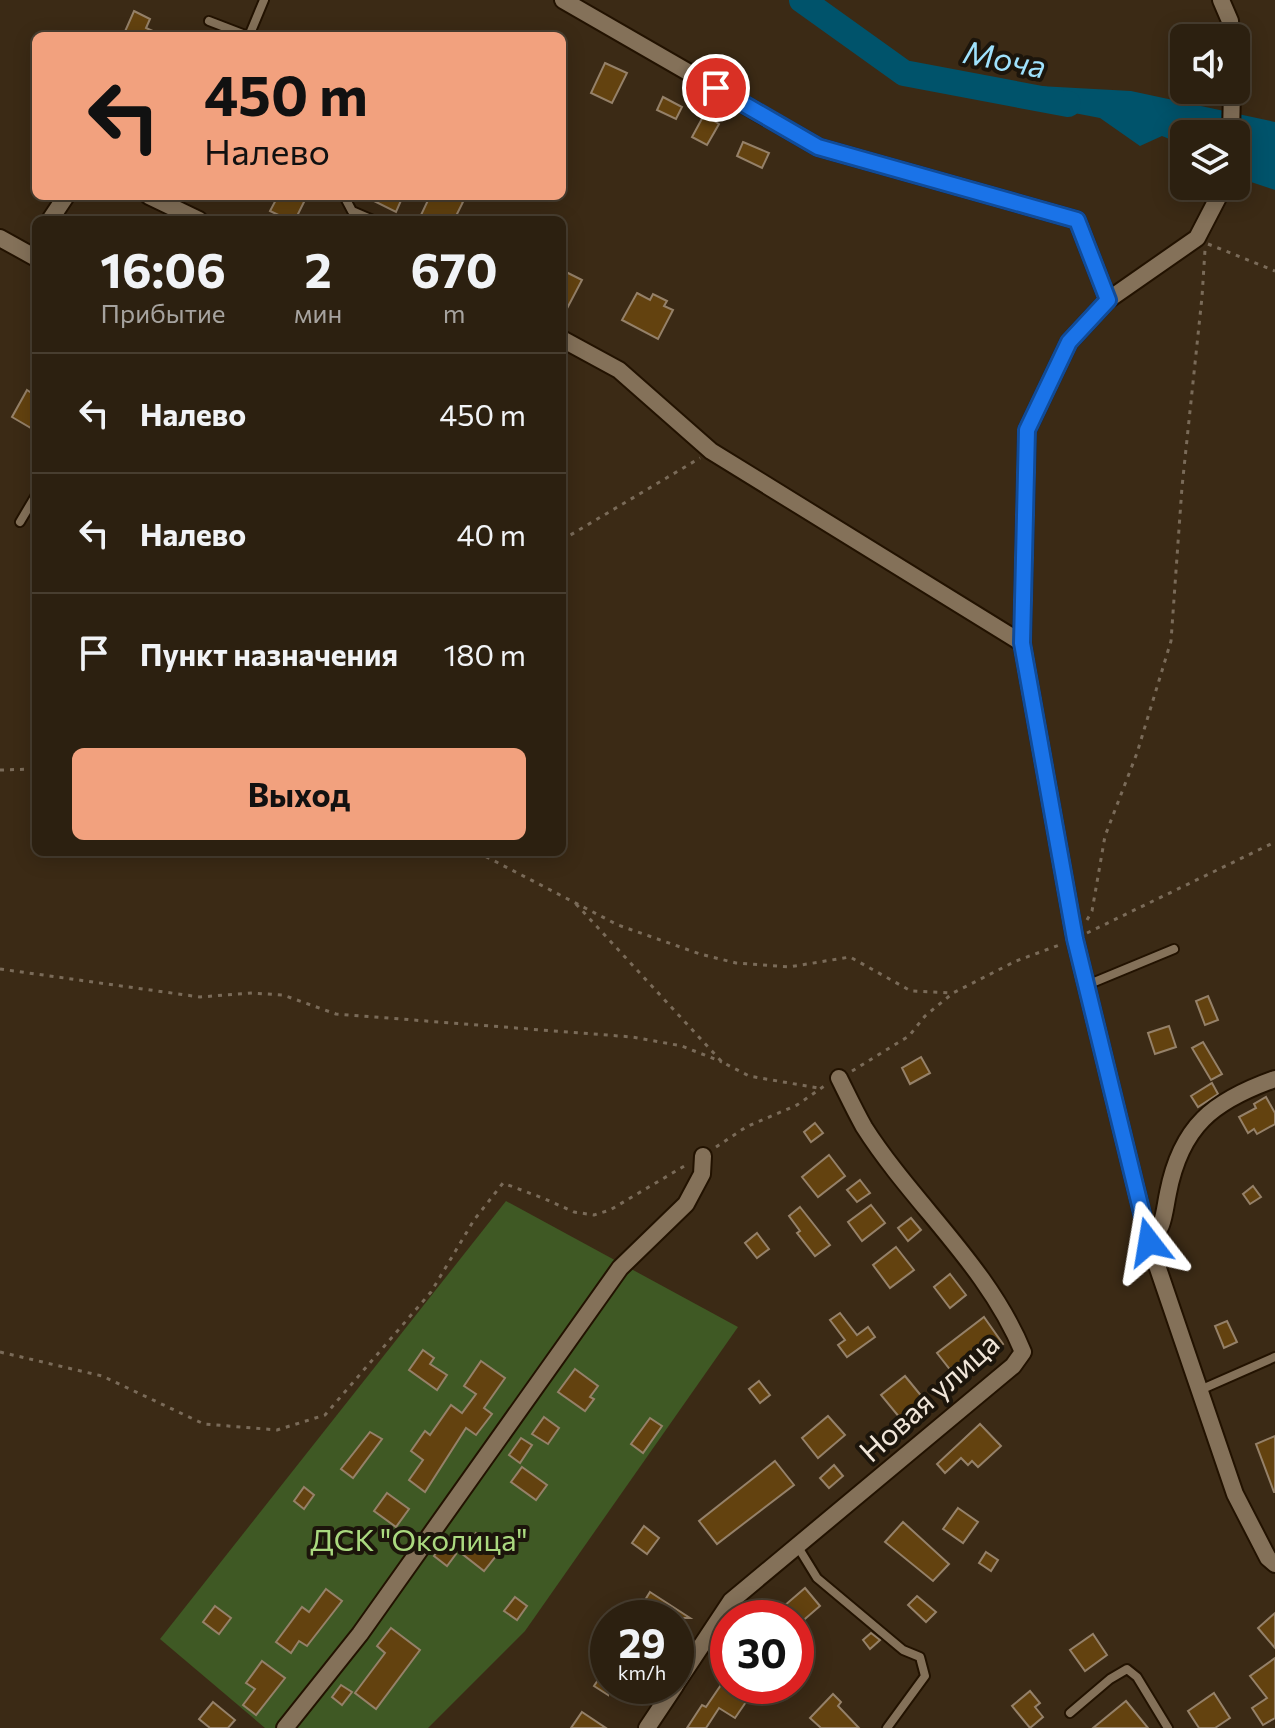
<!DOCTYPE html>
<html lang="ru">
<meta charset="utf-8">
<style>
body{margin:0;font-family:Commissioner,sans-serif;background:#382d1e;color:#f1f3f6;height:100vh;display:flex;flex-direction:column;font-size:30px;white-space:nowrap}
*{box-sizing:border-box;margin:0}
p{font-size:26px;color:#a6a39f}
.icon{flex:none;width:44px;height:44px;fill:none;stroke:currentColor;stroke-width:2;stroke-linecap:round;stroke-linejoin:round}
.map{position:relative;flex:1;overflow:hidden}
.sheet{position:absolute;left:32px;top:216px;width:534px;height:640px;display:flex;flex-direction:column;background:#2c2010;border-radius:12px;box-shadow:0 4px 20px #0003,0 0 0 2px #483e30}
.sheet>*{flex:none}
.banner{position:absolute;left:32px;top:32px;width:534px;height:168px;border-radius:12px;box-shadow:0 4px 20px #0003,0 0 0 2px #483e30;background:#f2a17e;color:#111;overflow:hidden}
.fabs{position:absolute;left:1170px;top:24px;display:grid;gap:16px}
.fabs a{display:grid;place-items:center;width:80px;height:80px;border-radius:12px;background:#2c2010;box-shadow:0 4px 20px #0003,0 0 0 2px #483e30;font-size:40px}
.speed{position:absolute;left:590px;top:1600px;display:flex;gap:16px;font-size:40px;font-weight:700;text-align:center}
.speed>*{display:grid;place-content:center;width:104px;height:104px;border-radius:50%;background:#2c2010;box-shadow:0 4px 20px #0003,0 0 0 2px #483e30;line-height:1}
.speed small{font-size:20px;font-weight:400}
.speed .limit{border:12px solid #d22;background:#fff;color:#111}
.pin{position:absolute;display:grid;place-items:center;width:68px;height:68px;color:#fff;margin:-34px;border:4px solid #fff;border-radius:50%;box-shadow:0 2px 8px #0007}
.me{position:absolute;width:88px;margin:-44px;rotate:346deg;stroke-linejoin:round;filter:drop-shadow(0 0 6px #0008)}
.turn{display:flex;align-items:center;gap:28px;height:168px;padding:0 40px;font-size:36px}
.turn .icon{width:104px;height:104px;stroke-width:2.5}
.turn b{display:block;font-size:56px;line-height:68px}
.eta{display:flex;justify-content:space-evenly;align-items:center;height:136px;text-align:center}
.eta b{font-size:48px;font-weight:700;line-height:56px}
.cta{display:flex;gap:16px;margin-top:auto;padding:16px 40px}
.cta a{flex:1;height:92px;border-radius:12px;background:#f2a17e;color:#111;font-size:32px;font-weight:700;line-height:92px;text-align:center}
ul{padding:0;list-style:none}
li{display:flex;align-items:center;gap:24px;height:120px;padding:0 40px;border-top:2px solid #483e30}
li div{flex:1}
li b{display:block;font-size:30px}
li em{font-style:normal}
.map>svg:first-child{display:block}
.green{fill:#3f5924}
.water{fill:#00536b}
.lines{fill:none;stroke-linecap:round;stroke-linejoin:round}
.river{stroke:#00536b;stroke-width:26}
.building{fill:#63420f;stroke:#958169;stroke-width:2}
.service-casing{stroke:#221200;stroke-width:12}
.minor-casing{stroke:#221200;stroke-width:20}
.path{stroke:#7a6b59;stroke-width:3;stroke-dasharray:4 6;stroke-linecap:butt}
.service{stroke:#847159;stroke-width:8}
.minor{stroke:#847159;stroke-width:16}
.route-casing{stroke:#114b97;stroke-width:20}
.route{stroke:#1a73e8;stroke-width:14}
.labels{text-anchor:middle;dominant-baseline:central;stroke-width:8;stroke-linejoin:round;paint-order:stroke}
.street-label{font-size:30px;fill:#f1e6d9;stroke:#1c150b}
.park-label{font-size:30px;fill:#aad97f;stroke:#1c150b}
.water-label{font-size:32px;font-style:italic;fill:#9fe2fd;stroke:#1c150b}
</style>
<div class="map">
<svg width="1275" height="1728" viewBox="0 0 1275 1728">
<rect width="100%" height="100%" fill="#3b2a15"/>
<polygon class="green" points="506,1201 738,1327 525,1631 428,1728 265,1728 160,1639"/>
<polygon class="water" points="1039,86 1131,91 1275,122 1275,190 1236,177 1236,134 1184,134 1184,145 1162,136 1140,146 1100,118 1033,105"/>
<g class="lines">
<polyline class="river" points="802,0 904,73 1068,104"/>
</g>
<g class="building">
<polygon points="134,11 150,19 146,28 164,36 123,36"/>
<polygon points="605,63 627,73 612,103 591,93"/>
<polygon points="663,97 682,107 676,119 657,110"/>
<polygon points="704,115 719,124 707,145 692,137"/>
<polygon points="743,142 769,153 762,168 737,156"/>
<polygon points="278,196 307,196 295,220 289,220 270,211"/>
<polygon points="364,196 403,196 396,212"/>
<polygon points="430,196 452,196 463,202 454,220 431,220 421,215"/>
<polygon points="562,270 582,280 562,318"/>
<polygon points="637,293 650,300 653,294 667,301 664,306 673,310 658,339 622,320"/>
<polygon points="27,390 36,396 36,431 12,417"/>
<polygon points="1208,996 1218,1020 1205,1025 1196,1001"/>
<polygon points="1169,1026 1176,1047 1155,1054 1148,1033"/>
<polygon points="1203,1042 1222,1074 1211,1080 1192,1048"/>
<polygon points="921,1057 930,1073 910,1084 902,1068"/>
<polygon points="1212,1083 1218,1094 1198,1107 1191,1096"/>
<polygon points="1266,1097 1275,1113 1275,1124 1257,1134 1254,1129 1248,1133 1239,1117 1256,1108 1254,1104"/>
<polygon points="815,1123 823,1133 811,1142 804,1132"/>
<polygon points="829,1155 845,1176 818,1197 802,1177"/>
<polygon points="860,1180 870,1193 857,1202 847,1190"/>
<polygon points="1253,1186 1261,1197 1250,1204 1243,1194"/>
<polygon points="871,1205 885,1223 862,1241 848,1222"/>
<polygon points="800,1207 830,1245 815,1256 797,1233 800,1231 789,1216"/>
<polygon points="911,1218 921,1230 908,1241 898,1228"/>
<polygon points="757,1233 769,1249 757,1258 745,1243"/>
<polygon points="896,1247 914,1270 890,1288 873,1265"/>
<polygon points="950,1274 966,1295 950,1308 934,1287"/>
<polygon points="840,1313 857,1335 868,1327 875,1337 847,1357 838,1345 845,1340 830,1320"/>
<polygon points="984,1317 1003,1344 988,1355 983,1348 952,1372 937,1353"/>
<polygon points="1227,1321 1237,1342 1224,1348 1215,1326"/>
<polygon points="423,1350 434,1358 430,1364 447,1375 437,1390 409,1370"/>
<polygon points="481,1361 505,1378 484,1408 492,1414 476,1435 466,1428 425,1492 409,1480 423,1460 411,1451 425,1431 430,1435 451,1405 462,1413 476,1394 464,1386"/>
<polygon points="575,1369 598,1386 590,1397 594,1399 585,1411 558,1392"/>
<polygon points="905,1376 923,1398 900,1418 881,1395"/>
<polygon points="759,1381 770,1395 760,1403 749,1389"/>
<polygon points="828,1416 845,1435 818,1458 802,1438"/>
<polygon points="544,1417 559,1428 548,1444 532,1434"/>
<polygon points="650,1418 662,1426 643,1453 631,1444"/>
<polygon points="980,1424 1001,1446 978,1467 972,1461 968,1465 961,1458 945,1473 937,1464"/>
<polygon points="370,1432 382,1439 353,1478 341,1469"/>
<polygon points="1275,1436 1275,1492 1274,1492 1256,1444"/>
<polygon points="521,1438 532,1445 520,1463 509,1455"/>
<polygon points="775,1461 794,1485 717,1544 699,1521"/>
<polygon points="834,1465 843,1476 829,1488 820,1478"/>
<polygon points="522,1467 547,1485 536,1500 511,1482"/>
<polygon points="304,1487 314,1495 304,1509 294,1501"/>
<polygon points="387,1493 409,1509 396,1527 374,1511"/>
<polygon points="958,1508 978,1522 963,1543 943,1529"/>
<polygon points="903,1522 949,1564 933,1581 885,1542"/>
<polygon points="644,1526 659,1538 647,1554 632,1543"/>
<polygon points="476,1533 500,1551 484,1571 461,1553"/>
<polygon points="442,1544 456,1554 447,1566 434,1556"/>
<polygon points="986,1552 998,1560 991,1571 979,1563"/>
<polygon points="805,1588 820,1606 799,1624 784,1606"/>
<polygon points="326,1589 342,1601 307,1646 299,1641 291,1653 276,1642 302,1607 309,1612"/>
<polygon points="650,1592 690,1618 644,1618 637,1613"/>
<polygon points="917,1596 936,1612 926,1622 908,1605"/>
<polygon points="515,1597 527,1606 517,1620 504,1611"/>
<polygon points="215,1606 231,1618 219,1634 203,1622"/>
<polygon points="1275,1613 1275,1648 1258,1628"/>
<polygon points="391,1628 420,1650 376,1709 355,1693 385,1653 377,1646"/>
<polygon points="871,1633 880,1640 870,1649 863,1640"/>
<polygon points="1093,1634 1107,1655 1085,1671 1070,1650"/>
<polygon points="1275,1658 1275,1718 1263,1725 1252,1708 1267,1698 1250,1676"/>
<polygon points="262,1661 285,1678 256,1715 243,1705 255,1689 246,1683"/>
<polygon points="608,1665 608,1695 594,1686"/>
<polygon points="723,1682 748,1699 735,1718 719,1708 706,1728 687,1728 702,1705 706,1707"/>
<polygon points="341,1685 352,1692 342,1705 332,1697"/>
<polygon points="1030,1691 1040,1703 1035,1707 1043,1717 1030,1728 1012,1706"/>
<polygon points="1214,1693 1230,1718 1215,1728 1199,1728 1188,1711"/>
<polygon points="833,1694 841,1702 838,1706 859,1728 821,1728 810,1718"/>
<polygon points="1126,1701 1148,1728 1093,1728"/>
<polygon points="213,1702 235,1720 228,1728 210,1728 199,1719"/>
<polygon points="582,1712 606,1728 571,1728"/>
</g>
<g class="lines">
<g class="service-casing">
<g id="service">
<polyline points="209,21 248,36"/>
<polyline points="249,36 264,0"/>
<polyline points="344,196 352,211 373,220"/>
<polyline points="20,522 36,495"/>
<polyline points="1087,985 1174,949"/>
<polyline points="1200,1390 1275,1357"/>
<polyline points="798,1547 817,1578 903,1650 920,1657 925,1676 887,1728"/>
<polyline points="1070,1713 1110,1679 1127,1669 1137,1677 1168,1728"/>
</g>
</g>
<g class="minor-casing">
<g id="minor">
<polyline points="563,0 818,147 1077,220 1108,300"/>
<polyline points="1221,0 1230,21 1231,38"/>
<polyline points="1231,134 1232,90"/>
<polyline points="1224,186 1197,238 1108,300 1069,342 1027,430 1022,643 1075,939 1149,1242 1235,1494 1268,1558 1275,1564"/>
<polyline points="149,196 199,220"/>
<polyline points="50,220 66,196"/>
<polyline points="0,238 36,258"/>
<polyline points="562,339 619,370 711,451 1022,643"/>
<path d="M1149 1242C1164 1230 1164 1212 1168 1193 1181 1126 1213 1101 1275 1079"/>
<path d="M676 1684 731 1601 1013 1366 1023 1352C988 1266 913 1204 864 1127 855 1111 847 1094 839 1078"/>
<polyline points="285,1728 360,1634 620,1268 686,1204 702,1174 703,1156"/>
<polyline points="647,1728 675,1686"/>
</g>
</g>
<g class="path">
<polyline points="1208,244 1275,271"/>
<polyline points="562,540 700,458"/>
<polyline points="0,770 36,769"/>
<polyline points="477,852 618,925 700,954 736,963 789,967 850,957 911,991 953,993"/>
<polyline points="576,904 722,1062 749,1076 818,1088"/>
<polyline points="1087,920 1092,911 1105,836 1137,753 1171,641 1182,487 1202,297 1205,250"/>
<polyline points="1087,933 1275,842"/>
<polyline points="0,969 200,997 252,993 283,995 336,1014 632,1037 682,1046 722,1062"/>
<polyline points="852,1071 909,1036 925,1016 953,993 1016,961 1062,944"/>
<polyline points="716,1147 746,1127 797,1105 827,1084"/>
<polyline points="0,1352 102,1376 204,1424 277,1430 325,1415 431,1292 474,1220 503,1183 545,1199 574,1212 594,1215 610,1210 686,1165"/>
</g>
<use href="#service" class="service"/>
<use href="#minor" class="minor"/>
</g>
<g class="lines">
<g class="route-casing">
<polyline id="route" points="716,88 818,147 1077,220 1108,300 1069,342 1027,430 1022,643 1075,939 1149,1242"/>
</g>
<use href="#route" class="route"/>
</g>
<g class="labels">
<g class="street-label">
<text transform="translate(928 1396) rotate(-42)">Новая улица</text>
</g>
<g class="park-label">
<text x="419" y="1538">ДСК "Околица"</text>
</g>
<g class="water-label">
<text transform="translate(1005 58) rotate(11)">Моча</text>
</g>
</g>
</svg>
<div class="fabs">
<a><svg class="icon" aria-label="sound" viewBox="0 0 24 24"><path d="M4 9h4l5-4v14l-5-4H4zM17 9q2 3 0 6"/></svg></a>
<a><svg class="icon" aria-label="layers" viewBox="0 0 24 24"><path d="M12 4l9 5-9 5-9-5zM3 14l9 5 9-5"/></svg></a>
</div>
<div class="speed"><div>29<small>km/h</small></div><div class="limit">30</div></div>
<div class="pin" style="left:716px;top:88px;background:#d93025"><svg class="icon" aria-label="arrive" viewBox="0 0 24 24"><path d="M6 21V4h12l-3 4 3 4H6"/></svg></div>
<svg class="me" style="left:1149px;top:1242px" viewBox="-20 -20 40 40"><path d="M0-17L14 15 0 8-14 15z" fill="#1a73e8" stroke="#fff" stroke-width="4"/></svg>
<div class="banner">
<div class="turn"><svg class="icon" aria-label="left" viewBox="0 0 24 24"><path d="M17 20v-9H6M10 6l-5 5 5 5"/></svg><div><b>450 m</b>Налево</div></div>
</div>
<section class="sheet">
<div class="eta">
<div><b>16:06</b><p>Прибытие</p></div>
<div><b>2</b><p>мин</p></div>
<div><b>670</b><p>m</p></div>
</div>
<ul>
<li><svg class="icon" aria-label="left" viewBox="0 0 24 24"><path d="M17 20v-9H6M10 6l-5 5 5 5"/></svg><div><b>Налево</b></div><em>450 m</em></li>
<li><svg class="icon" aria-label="left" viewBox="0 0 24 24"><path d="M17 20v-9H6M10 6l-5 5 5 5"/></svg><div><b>Налево</b></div><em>40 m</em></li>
<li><svg class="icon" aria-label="arrive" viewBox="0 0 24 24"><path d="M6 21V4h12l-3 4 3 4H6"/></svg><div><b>Пункт назначения</b></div><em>180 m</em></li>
</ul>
<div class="cta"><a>Выход</a></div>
</section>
</div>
